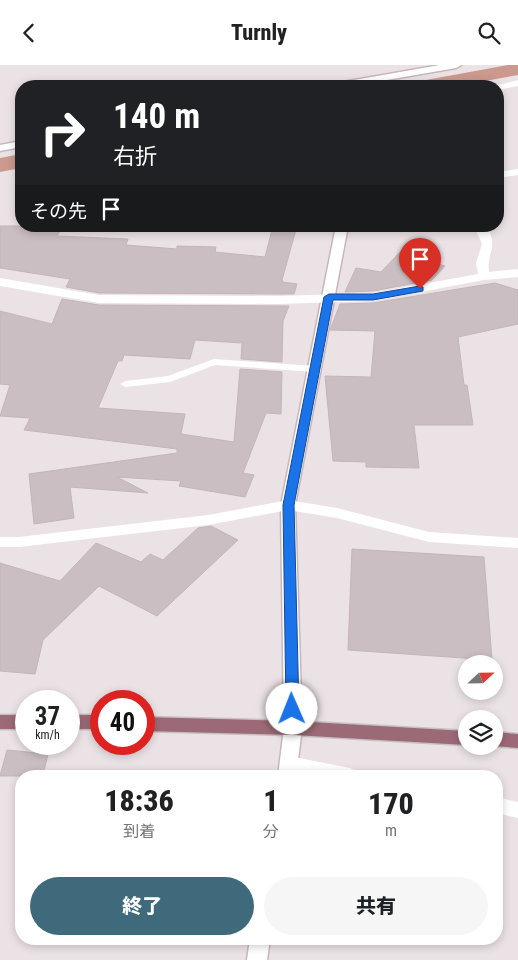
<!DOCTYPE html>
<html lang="ja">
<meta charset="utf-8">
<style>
body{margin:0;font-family:"Roboto Condensed","Noto Sans JP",sans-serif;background:#f6f6f6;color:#202124;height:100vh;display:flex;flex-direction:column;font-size:19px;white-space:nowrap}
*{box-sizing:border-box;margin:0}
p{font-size:16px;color:#757577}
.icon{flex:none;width:28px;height:28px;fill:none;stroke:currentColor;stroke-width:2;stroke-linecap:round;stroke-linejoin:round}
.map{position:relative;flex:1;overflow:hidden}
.panel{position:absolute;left:15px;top:705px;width:488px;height:175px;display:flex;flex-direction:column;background:#fff;border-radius:20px;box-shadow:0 2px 8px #0003}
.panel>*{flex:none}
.top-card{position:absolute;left:15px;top:15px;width:489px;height:152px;border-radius:20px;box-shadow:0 2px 8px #0003;background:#202124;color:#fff;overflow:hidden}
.needle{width:32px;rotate:68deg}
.tools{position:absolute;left:458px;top:590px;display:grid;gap:10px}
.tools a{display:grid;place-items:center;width:45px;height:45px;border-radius:50%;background:#fff;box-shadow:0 2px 8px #0003;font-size:25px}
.speed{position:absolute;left:15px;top:625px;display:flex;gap:10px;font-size:25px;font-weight:700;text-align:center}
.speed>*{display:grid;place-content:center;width:65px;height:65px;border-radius:50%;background:#fff;box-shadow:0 2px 8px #0003;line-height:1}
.speed small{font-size:12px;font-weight:400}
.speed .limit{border:8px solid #d22;background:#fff;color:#111}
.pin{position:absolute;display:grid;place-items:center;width:42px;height:42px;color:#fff;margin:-51px -21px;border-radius:50% 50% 50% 0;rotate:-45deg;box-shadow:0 0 5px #0007}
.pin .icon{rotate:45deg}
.me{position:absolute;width:55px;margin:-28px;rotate:359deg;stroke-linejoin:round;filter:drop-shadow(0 0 4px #0008)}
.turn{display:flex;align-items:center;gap:18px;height:105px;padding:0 15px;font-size:22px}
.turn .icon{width:65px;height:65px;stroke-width:2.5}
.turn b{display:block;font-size:35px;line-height:42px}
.then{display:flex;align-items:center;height:48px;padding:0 15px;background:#0003;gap:10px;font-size:19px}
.eta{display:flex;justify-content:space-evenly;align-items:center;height:85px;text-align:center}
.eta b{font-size:30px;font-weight:800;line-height:35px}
.button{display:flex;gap:10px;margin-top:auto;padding:10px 15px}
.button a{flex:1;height:58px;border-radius:30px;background:#3f6a7b;color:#fff;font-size:20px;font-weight:800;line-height:58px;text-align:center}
.button a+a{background:#f6f6f6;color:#202124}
header{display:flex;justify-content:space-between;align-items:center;height:65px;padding:0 15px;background:#fff;font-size:22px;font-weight:800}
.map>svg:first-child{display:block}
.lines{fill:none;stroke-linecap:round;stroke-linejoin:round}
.canal{fill:#cb998e;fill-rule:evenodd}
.building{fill:#cbbec3;stroke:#c4b5ba}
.secondary-casing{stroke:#c9b6bd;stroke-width:3}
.primary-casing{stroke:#c8c1c3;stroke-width:3}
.lane{fill:#fff;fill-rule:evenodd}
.street{fill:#fff;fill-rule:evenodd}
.secondary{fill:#fff;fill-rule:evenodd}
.primary{fill:#9c6a76;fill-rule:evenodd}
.route{fill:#1a73e8;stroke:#114b97}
</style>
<header><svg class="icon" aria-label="back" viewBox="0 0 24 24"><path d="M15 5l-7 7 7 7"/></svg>Turnly<svg class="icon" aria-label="search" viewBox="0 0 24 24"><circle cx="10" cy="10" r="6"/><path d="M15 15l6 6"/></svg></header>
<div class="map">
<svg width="518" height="895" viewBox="0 0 518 895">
<rect width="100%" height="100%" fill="#ebe2e5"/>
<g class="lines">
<g class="canal">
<polygon points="508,0 518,0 518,10 457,21 416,21 419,17 426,15"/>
<polygon points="21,89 21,103 0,107 0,93"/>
</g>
</g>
<g class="building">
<polygon points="0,161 63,161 57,171 128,174 126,180 177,184 177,181 216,182 215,187 265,192 273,161 297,161 282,215 283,217 297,219 294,229 278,229 99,228 66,222 70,214 0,203"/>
<polygon points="400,187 445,201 432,215 373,226 345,227 356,203 381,207"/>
<polygon points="495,218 518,225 518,259 458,272 464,320 467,320 473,360 414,360 419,403 366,402 366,397 333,396 325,311 371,312 375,266 330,265 340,239 373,238"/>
<polygon points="62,234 99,240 289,241 283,256 282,297 241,294 242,278 195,275 190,294 124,290 122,296 118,296 98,343 185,349 181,369 234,377 240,304 282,307 281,349 266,348 243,408 254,410 245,432 179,421 181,416 117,412 148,428 70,422 74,453 34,459 29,409 177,388 177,384 24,365 30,353 0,351 10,320 0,319 0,246 52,259"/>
<polygon points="211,461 238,475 157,551 99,521 43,575 35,609 0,606 0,498 60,516 96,478 141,497 150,489 163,495 198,463"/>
<polygon points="352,484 484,492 492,595 348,585"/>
<polygon points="7,685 48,689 43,711 0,711"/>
</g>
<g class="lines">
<g class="secondary-casing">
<g id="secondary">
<polygon points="440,0 461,0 456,3 352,21 332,21 337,18"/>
<polygon points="21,76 21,82 0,86 0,80"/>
<polygon points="336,161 348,161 295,440 302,663 296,711 278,711 284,663 281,440"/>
<polygon points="250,874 270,874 267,895 247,895"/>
</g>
</g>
<g class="primary-casing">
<g id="primary">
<rect x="0" y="650" width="26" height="14"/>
<rect x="69" y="650" width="32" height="14"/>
<polygon points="144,652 293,656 466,666 466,680 293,670 144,666"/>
<polygon points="494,667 518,669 518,683 494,681"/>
</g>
</g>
<polygon class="lane" points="214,294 315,301 321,304 315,307 215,300 170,317 126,322 120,319 126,316 168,311"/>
<g class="street">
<polygon points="518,15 518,21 498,25 498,21 494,21"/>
<polygon points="518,104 518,110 498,113 498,107"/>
<path d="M474 161H486C500 182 486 187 489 207L518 204V212L484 215 373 236 278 239 99 238 0 221V213L99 230 278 231 373 228 478 209 476 198 482 179Z"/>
<polygon points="288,435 337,443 429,467 518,473 518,483 429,477 337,453 288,445 208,460 19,482 0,482 0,472 19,472 208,450"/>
<path d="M289 691 350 703 356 706 359 711C334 713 307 713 283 704L280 699 283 694Z"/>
<polygon points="496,732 518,737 518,753 496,748"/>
</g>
<use href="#secondary" class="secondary"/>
<use href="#primary" class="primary"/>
</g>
<polygon class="route" points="420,221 423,222 423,226 373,235 333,235 294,440 299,644 292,650 286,644 283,440 324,232 329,229 373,229"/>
</svg>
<div class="tools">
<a><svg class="needle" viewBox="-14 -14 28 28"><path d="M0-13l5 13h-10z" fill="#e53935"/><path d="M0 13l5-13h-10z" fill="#757577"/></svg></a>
<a><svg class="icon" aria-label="layers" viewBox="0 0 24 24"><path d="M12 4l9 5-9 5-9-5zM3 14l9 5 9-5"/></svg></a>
</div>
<div class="speed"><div>37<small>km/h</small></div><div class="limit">40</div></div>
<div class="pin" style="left:420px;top:224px;background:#d93025"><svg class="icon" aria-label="arrive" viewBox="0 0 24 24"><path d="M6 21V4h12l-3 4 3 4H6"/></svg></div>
<svg class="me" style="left:292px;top:644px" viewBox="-20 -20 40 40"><circle r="19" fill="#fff"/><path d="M0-13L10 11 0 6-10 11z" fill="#1a73e8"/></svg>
<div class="top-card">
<div class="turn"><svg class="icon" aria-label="right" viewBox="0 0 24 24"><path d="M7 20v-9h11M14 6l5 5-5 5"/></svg><div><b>140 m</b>右折</div></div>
<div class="then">その先<svg class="icon" aria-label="arrive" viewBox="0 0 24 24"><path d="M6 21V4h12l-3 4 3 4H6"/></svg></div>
</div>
<section class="panel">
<div class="eta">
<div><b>18:36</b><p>到着</p></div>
<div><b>1</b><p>分</p></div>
<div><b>170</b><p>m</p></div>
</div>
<div class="button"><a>終了</a><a>共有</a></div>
</section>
</div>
